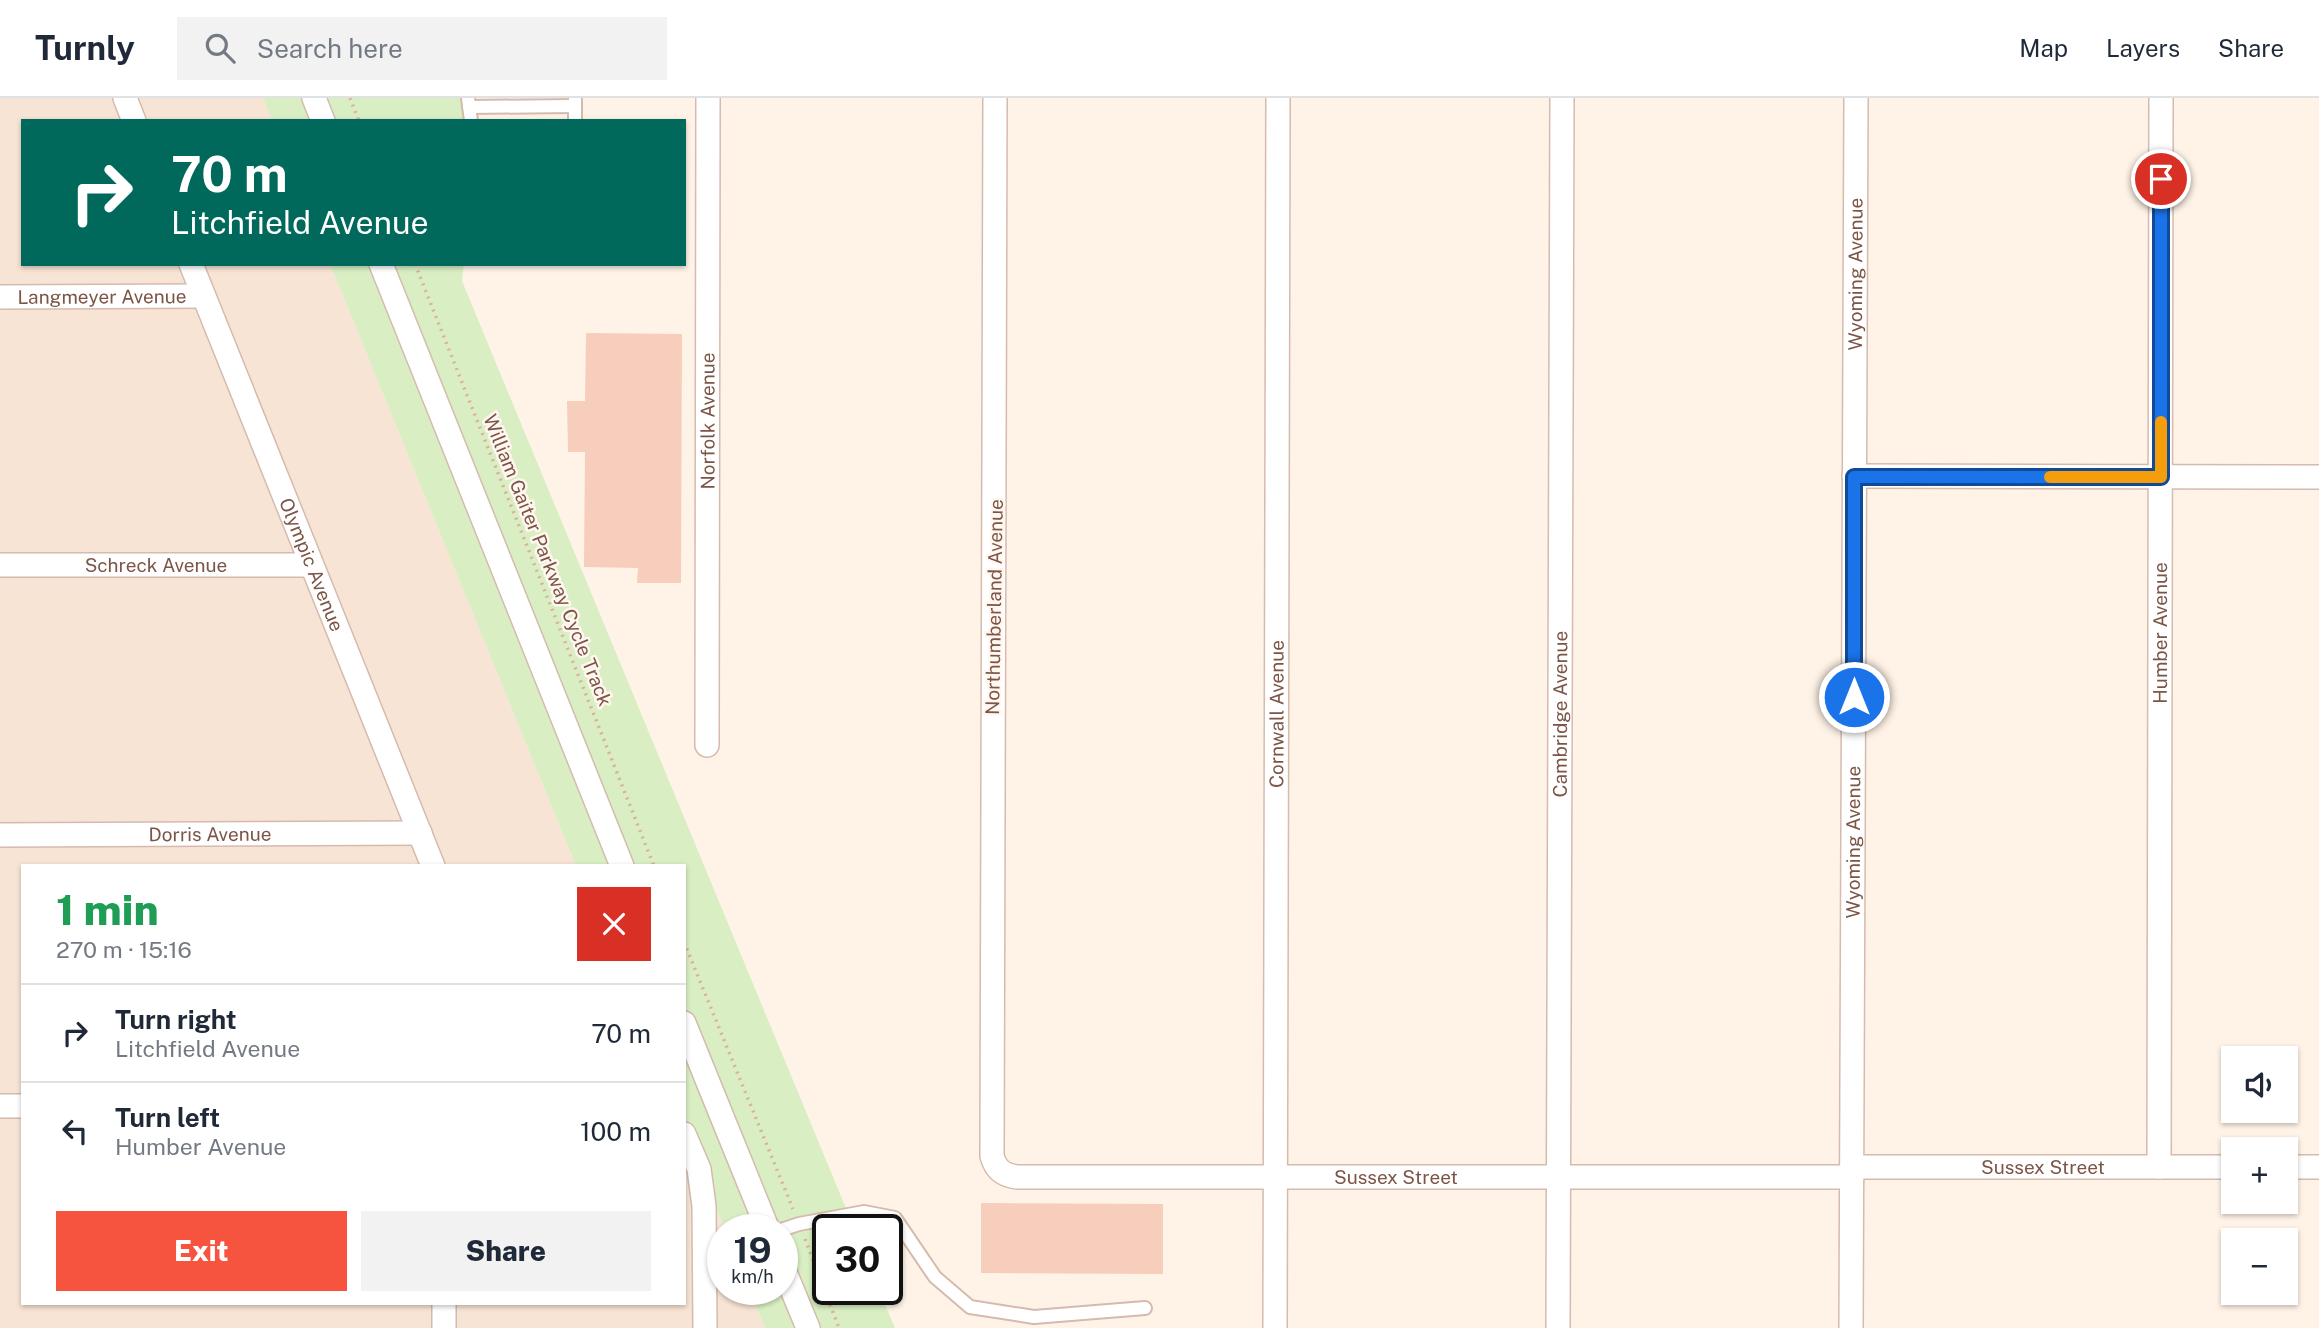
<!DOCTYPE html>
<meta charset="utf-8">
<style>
body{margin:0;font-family:"Public Sans",sans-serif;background:#f2f2f3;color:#1f2937;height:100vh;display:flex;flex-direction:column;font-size:26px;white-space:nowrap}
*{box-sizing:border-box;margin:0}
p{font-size:23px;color:#747a83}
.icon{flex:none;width:38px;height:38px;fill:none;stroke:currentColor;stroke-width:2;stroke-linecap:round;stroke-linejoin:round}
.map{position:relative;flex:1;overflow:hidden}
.drawer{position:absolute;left:21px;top:766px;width:665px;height:441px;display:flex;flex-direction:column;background:#fff;border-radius:0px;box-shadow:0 2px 5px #0004}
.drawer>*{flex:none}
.hud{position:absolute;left:21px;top:21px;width:665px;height:147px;border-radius:0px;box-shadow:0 2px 5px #0004;background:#00695c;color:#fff;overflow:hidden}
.tools{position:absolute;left:2221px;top:948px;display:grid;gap:14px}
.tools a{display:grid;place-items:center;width:77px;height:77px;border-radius:0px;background:#fff;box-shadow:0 2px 5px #0004;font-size:35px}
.speed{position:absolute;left:707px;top:1116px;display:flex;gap:14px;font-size:35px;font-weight:700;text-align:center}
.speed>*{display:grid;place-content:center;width:91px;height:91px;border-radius:50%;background:#fff;box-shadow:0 2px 5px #0004;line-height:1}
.speed small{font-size:18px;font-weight:400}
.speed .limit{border:4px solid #111;border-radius:10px;background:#fff;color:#111}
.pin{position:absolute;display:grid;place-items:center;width:60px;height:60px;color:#fff;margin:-30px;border:4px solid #fff;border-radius:50%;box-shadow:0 2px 7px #0007}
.me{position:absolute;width:77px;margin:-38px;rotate:0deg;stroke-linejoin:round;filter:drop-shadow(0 0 5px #0008)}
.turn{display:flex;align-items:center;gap:24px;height:147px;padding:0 35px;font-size:32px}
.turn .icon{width:91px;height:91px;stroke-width:2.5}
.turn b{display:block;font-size:49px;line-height:60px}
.round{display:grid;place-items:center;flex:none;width:74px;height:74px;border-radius:0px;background:#f2f2f3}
.head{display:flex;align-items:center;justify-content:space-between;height:119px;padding:0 35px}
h1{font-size:42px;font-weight:800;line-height:52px;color:#1e9e55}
.button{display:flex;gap:14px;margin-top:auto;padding:14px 35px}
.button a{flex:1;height:80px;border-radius:0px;background:#f6543f;color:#fff;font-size:28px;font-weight:800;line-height:80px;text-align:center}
.button a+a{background:#f2f2f3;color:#1f2937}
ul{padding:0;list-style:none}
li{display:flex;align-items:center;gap:21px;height:98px;padding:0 35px;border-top:2px solid #e0e1e3}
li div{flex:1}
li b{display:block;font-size:26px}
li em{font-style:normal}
header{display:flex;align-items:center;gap:42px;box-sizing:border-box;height:98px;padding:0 35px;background:#fff;border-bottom:2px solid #e0e1e3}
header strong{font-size:33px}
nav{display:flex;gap:38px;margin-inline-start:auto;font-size:24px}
.search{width:490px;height:63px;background:#f2f2f3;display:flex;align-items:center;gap:18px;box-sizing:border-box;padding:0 24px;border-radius:0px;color:#747a83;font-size:26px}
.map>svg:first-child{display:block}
.residential{fill:#f7e4d4}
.green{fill:#d9efc3}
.building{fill:#f7cdbb}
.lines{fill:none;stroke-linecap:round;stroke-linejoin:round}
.lane-casing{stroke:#d5bbae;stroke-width:16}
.street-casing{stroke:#d5bbae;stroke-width:26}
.path{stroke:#ddaf9d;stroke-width:3.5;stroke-dasharray:2 5;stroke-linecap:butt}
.lane{stroke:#fff;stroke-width:12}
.street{stroke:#fff;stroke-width:23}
.route-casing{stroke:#114b97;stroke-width:18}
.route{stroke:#1a73e8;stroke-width:12}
.slow{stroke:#f59e0b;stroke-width:12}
.labels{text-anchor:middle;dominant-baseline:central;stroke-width:5;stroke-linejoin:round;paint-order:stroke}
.street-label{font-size:19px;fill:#7c5547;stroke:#fff7f0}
</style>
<header>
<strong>Turnly</strong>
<div class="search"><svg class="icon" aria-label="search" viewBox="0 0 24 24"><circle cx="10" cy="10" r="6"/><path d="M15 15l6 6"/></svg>Search here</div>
<nav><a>Map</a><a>Layers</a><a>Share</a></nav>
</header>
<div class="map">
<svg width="2319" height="1230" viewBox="0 0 2319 1230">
<rect width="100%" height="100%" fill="#fff3e7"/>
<polygon class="residential" points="0,0 263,0 272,23 23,23 23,166 330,166 576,768 23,768 23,1206 684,1206 684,1033 725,1132 723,1132 723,1192 749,1192 765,1230 0,1230"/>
<g class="green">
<polygon points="263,0 463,0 465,23 272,23"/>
<polygon points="330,166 464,166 462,183 855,1132 828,1132 828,1192 879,1192 895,1230 765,1230 749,1192 782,1192 782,1132 725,1132 684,1033 684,768 576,768"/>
</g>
<g class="building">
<polygon points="586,235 682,236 681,485 637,485 638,470 584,469 585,354 568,354 567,303 585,303"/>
<polygon points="981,1105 1163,1106 1163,1176 981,1175"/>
</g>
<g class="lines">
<g class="lane-casing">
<g id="lane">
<polyline points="468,0 471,23"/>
<polyline points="575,0 575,23"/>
<polyline points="469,9 575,8"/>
<polyline points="781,1132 799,1126 864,1114 895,1120 935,1179 970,1209 1034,1219 1145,1210"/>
</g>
</g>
<g class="street-casing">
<g id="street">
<polyline points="125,0 134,23"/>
<polyline points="314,0 323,23"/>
<path id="s1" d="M995 0 992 1058C996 1072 1003 1077 1017 1079H1852"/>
<path id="s2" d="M191 166 433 768"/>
<polyline points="381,166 622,768"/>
<path id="s3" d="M0 199 203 198"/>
<polyline points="1854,378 2319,379"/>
<path id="s4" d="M0 467H311"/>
<path id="s5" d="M707 647 708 0"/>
<path id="s6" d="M0 737 420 735"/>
<polyline points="684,925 768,1132"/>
<polyline points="0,1008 23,1008"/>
<polyline points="684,1036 699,1071 704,1108 705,1230"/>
<path id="s7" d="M1852 1069H2233"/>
<path id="s8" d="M2159 1069 2161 0"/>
<polyline points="2286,1069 2319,1069"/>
<polyline points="782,1167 808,1230"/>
<polyline points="444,1206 444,1230"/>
<path id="s9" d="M1275 1230 1278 0"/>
<path id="s10" d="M1558 1230 1562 0"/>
<path id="s11" d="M1851 1230 1856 0"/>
</g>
</g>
<g class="path">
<polyline points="350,0 359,23"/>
<polyline points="415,166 654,768"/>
<polyline points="684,844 793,1111"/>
<polyline points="805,1141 839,1230"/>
</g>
<use href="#lane" class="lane"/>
<use href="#street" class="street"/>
</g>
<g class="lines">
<g class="route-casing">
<polyline id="route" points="1854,599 1854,379 2161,379 2161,81"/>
</g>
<use href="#route" class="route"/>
<polyline class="slow" points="2050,379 2161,379 2161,324"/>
</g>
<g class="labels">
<g class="street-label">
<text stroke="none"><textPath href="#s11" startOffset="1054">Wyoming Avenue</textPath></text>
<text stroke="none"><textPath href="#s3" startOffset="102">Langmeyer Avenue</textPath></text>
<text stroke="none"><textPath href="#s5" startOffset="324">Norfolk Avenue</textPath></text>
<text transform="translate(548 462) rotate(68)">William Gaiter Parkway Cycle Track</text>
<text stroke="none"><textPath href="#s4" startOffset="156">Schreck Avenue</textPath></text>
<text stroke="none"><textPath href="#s2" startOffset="324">Olympic Avenue</textPath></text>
<text transform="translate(994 509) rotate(-89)">Northumberland Avenue</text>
<text stroke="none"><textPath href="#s8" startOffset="534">Humber Avenue</textPath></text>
<text stroke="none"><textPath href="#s9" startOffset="614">Cornwall Avenue</textPath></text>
<text stroke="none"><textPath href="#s10" startOffset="614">Cambridge Avenue</textPath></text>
<text stroke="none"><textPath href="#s6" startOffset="210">Dorris Avenue</textPath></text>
<text stroke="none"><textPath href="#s11" startOffset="486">Wyoming Avenue</textPath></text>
<text stroke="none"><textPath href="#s7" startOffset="191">Sussex Street</textPath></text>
<text stroke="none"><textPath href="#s1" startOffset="1472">Sussex Street</textPath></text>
</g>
</g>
</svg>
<div class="tools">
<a><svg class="icon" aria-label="sound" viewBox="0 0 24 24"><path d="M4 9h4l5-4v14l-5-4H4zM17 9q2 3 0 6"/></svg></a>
<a>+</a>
<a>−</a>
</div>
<div class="speed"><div>19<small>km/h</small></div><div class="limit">30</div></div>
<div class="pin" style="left:2161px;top:81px;background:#d93025"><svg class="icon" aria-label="arrive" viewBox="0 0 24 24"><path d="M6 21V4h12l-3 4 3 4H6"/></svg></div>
<svg class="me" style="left:1854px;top:599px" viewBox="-20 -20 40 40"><circle r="17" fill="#1a73e8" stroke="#fff" stroke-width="3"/><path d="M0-11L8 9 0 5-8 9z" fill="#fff"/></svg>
<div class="hud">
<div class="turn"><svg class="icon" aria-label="right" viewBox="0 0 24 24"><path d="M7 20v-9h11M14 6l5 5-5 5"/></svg><div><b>70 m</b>Litchfield Avenue</div></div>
</div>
<section class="drawer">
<div class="head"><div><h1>1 min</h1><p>270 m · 15:16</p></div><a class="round" style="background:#d93025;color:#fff"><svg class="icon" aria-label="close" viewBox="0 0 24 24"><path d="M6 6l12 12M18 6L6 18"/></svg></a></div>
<ul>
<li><svg class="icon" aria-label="right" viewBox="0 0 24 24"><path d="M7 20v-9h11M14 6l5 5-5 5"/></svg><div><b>Turn right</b><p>Litchfield Avenue</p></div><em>70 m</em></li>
<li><svg class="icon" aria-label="left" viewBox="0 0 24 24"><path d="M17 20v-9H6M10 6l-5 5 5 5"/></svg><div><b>Turn left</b><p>Humber Avenue</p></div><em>100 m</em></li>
</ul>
<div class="button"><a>Exit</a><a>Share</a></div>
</section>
</div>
